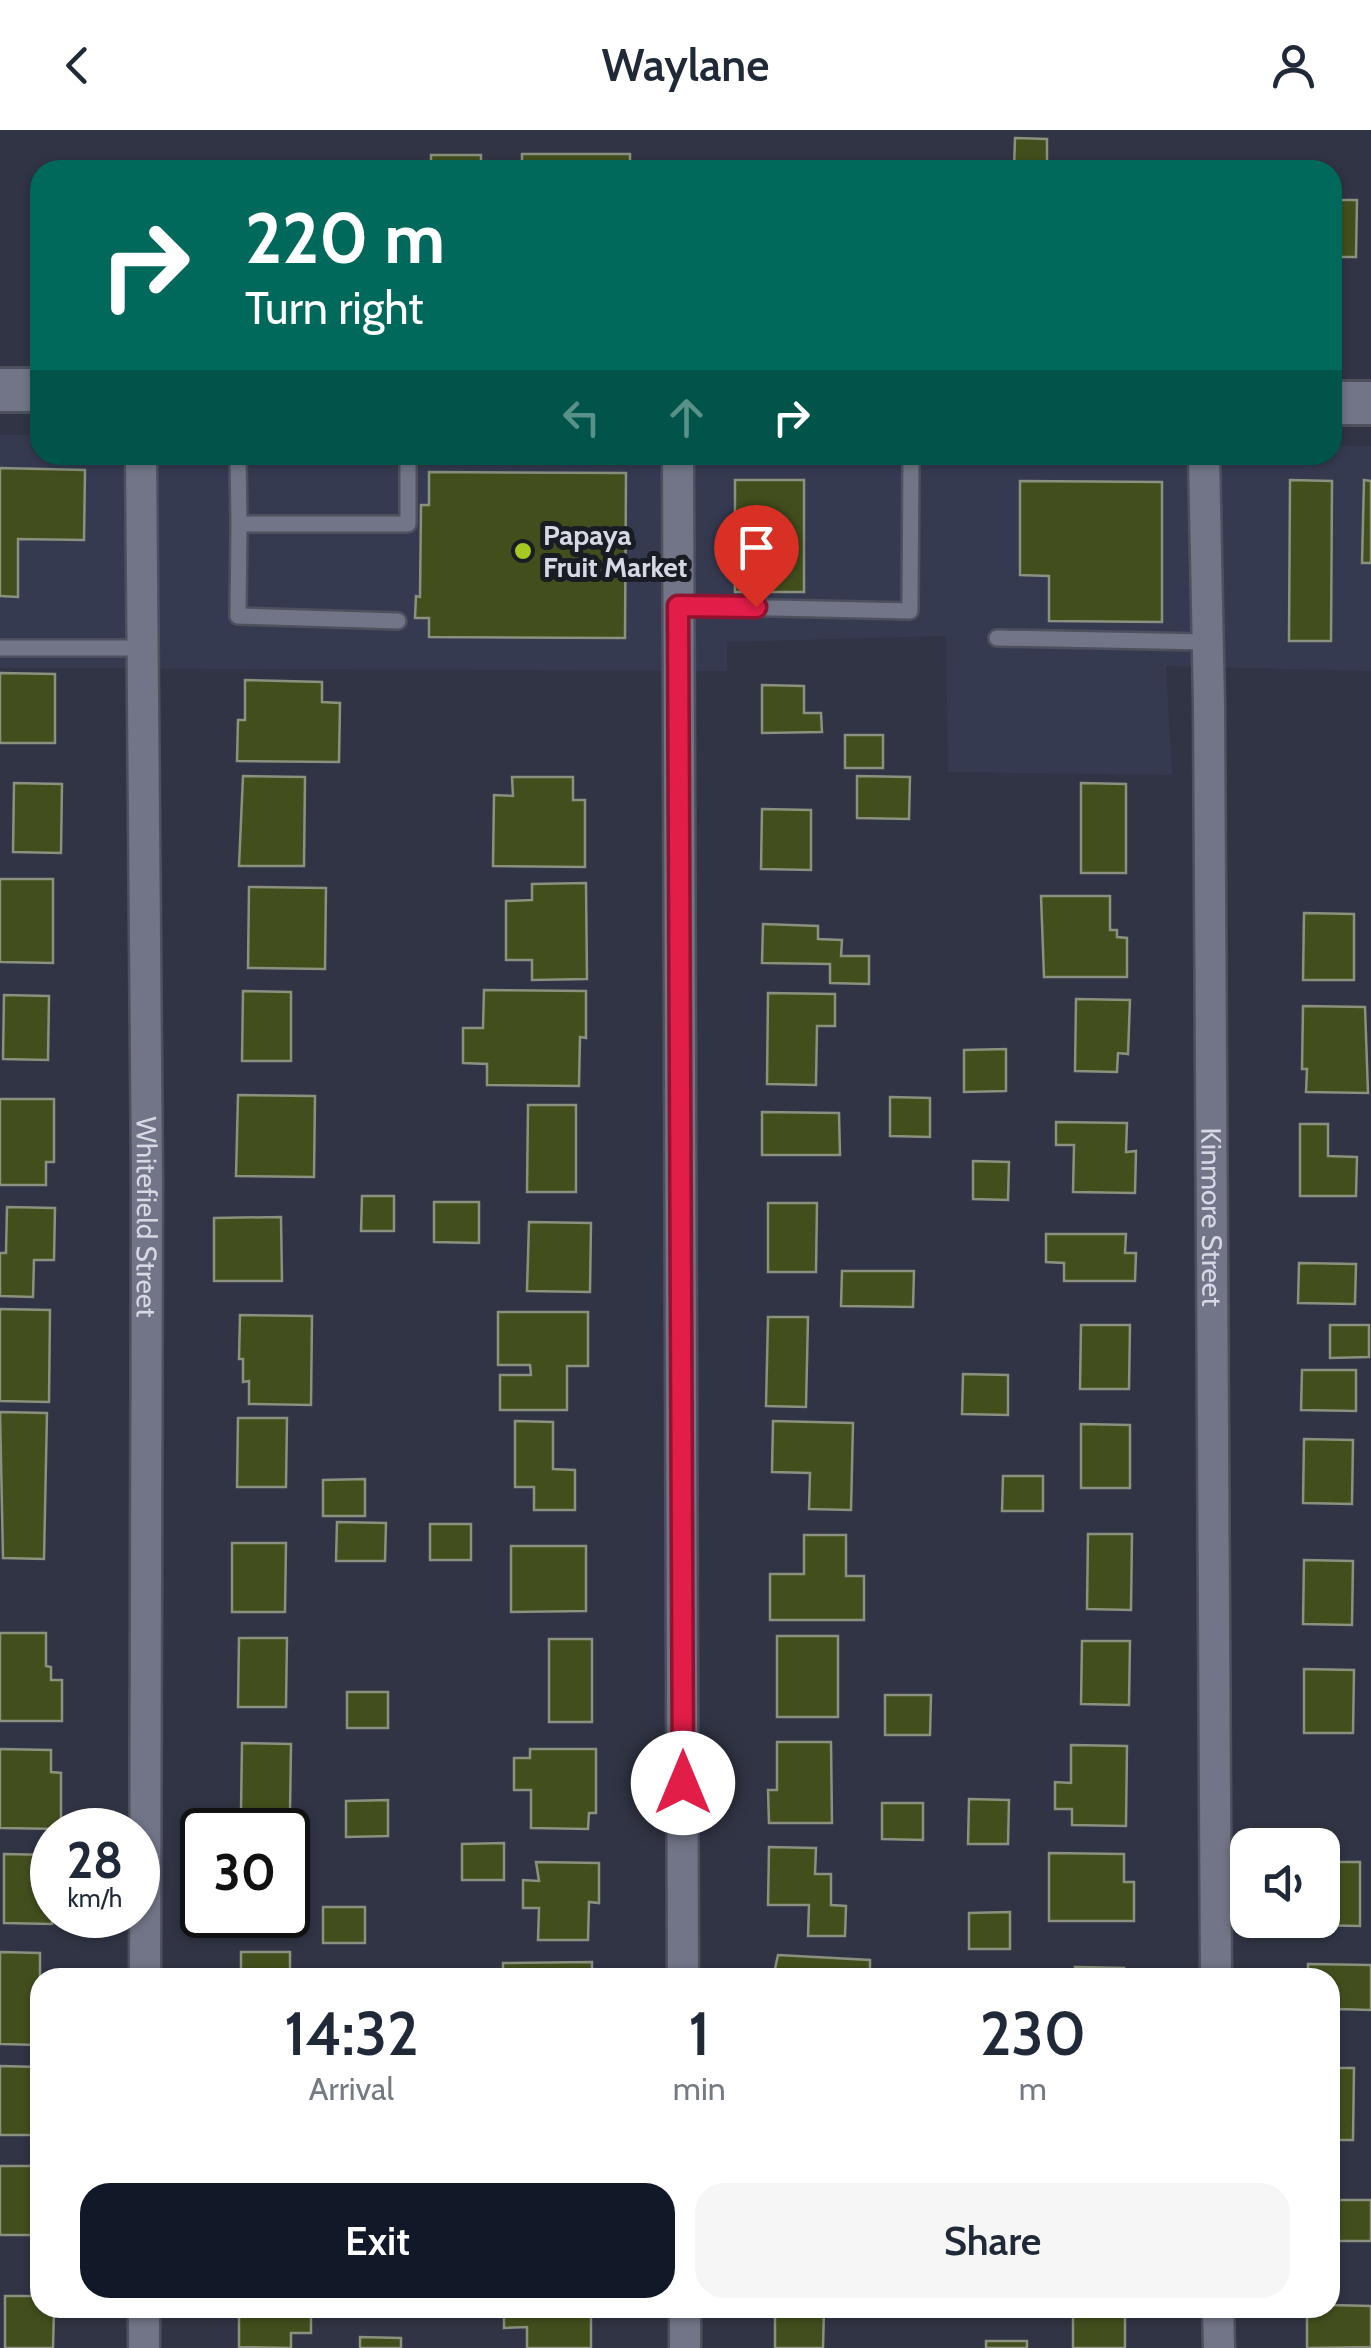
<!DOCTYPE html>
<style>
body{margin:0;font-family:Cabin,sans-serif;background:#f6f6f7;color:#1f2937;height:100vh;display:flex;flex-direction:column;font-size:38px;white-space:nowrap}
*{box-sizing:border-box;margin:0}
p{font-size:32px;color:#747a83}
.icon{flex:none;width:55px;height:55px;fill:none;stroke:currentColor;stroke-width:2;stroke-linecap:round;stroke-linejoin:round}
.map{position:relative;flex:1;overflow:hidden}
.sheet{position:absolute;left:30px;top:1838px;width:1310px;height:350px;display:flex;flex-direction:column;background:#fff;border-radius:30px;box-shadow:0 2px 8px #0004}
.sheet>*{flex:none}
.hud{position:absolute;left:30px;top:30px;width:1312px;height:305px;border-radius:30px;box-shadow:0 2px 8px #0004;background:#00695c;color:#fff;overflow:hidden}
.tools{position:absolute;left:1230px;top:1698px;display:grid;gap:20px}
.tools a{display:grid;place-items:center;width:110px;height:110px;border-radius:20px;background:#fff;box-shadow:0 2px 8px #0004;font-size:50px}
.speed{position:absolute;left:30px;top:1678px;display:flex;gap:20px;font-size:50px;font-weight:700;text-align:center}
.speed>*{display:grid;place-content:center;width:130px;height:130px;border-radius:50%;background:#fff;box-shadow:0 2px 8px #0004;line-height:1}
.speed small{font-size:25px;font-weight:400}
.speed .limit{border:5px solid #111;border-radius:15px;background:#fff;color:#111}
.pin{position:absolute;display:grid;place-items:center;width:85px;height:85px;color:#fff;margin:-102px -42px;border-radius:50% 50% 50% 0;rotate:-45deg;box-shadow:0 0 10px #0007}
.pin .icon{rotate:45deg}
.me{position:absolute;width:110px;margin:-55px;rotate:0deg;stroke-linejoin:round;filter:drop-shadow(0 0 8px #0008)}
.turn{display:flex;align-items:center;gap:35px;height:210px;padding:0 50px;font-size:45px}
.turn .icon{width:130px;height:130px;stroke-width:2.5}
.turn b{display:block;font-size:70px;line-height:85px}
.lanes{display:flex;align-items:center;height:95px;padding:0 50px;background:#0003;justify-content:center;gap:50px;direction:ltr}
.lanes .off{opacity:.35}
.eta{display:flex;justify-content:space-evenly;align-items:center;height:170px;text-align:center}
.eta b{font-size:60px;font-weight:600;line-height:70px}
.action{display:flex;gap:20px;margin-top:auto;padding:20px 50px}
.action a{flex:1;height:115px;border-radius:30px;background:#111827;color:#fff;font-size:40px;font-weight:600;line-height:115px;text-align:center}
.action a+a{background:#f6f6f7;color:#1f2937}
header{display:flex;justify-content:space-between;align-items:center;height:130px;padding:0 50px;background:#fff;font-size:45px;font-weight:600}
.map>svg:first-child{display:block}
.built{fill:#363a51}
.building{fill:#424f1d;stroke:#8b917e;stroke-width:2.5}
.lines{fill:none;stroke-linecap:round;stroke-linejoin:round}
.lane-casing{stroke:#4e505e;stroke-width:20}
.street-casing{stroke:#4e505e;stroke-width:35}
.secondary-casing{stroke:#4e505e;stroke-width:48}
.lane{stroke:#717587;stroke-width:15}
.street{stroke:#717587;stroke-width:30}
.secondary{stroke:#717587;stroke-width:42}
.route-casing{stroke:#92132f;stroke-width:25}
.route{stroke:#e11d48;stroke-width:18}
.poi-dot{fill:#a5c823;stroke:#1a1c23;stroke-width:4}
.labels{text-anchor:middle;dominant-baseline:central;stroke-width:10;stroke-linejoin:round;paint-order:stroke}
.poi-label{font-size:28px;font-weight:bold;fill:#d6d8e3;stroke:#1a1c23;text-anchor:start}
.street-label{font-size:28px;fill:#d6d8e3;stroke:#1a1c23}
</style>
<header><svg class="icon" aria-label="back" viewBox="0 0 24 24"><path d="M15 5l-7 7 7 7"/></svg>Waylane<svg class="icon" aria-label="person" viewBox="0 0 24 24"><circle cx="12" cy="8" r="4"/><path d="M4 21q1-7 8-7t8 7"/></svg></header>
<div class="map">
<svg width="1371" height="2218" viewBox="0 0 1371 2218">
<rect width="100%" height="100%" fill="#313444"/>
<polygon class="built" points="0,305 40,305 40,325 1332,325 1333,316 1371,316 1371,541 1166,536 1172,645 948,642 946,506 727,512 727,541 0,538"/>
<g class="building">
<polygon points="1015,8 1047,9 1047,39 1065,40 1014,40"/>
<rect x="522" y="24" width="108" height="16"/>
<rect x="431" y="25" width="50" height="15"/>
<polygon points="1332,70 1357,70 1356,127 1332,127"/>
<polygon points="0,338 85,340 84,410 18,409 18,467 0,466"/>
<polygon points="429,342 626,343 625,508 429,507 429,488 415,488 416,466 420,467 421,375 429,375"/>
<rect x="735" y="350" width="69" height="112"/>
<polygon points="1290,350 1332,351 1331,511 1289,511"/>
<polygon points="1364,350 1371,351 1371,433 1362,433"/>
<polygon points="1020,351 1162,352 1162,492 1049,491 1049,446 1020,445"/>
<polygon points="0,543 55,544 55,613 0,613"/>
<polygon points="245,550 322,552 322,572 340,573 339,632 237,631 238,590 245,590"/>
<polygon points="762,555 804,556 804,583 821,583 822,602 762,603"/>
<rect x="845" y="605" width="38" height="33"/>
<polygon points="243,646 305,647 304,736 239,736"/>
<polygon points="857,646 910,647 909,689 857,688"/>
<polygon points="512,647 573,647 573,670 585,670 585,737 493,736 494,665 513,666"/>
<polygon points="14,653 62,654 61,723 13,722"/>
<polygon points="1081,653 1126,654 1126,743 1081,743"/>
<polygon points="762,679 811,680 811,740 761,739"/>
<polygon points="0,749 53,749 53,833 0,832"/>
<polygon points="586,753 587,849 532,850 532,830 506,830 506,771 532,770 532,754"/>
<polygon points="249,757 326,758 325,839 248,838"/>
<polygon points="1041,766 1110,766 1110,800 1117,800 1117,807 1127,808 1127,847 1044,847"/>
<polygon points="1304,783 1354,784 1354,850 1303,850"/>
<polygon points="763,794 818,796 818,809 842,810 841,826 869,826 869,854 830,853 830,834 762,833"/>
<polygon points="484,860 586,861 586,908 580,907 579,956 487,955 487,934 463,933 463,898 483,898"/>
<polygon points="243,861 291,862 291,931 242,931"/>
<polygon points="768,863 835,864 835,896 817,896 816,955 767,954"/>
<polygon points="4,865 49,866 48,930 3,929"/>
<polygon points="1076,869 1130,870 1128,924 1118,923 1117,942 1075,941"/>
<polygon points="1303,876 1365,877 1368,963 1306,962 1307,939 1302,939"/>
<polygon points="1006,919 1006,961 964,962 964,920"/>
<polygon points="238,965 315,966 314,1047 236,1046"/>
<polygon points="890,967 930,968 930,1007 890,1006"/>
<polygon points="0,969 54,969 54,1032 46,1032 46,1055 0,1055"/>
<polygon points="528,975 576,975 576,1062 527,1062"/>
<polygon points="762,982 839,983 840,1025 762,1025"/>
<polygon points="1056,992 1127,993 1126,1022 1136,1021 1135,1063 1073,1062 1074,1015 1056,1015"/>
<polygon points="1300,994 1328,994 1328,1026 1357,1027 1356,1066 1300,1066"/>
<polygon points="973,1031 1009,1032 1008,1070 973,1069"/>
<polygon points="362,1066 394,1066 394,1101 361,1101"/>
<polygon points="434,1072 479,1072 479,1113 434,1112"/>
<polygon points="768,1073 817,1073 816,1142 768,1142"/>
<polygon points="7,1077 55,1078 54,1130 34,1130 33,1167 0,1166 0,1123 6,1123"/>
<polygon points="281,1087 282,1151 214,1151 214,1088"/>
<polygon points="529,1092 591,1093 590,1162 527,1161"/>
<polygon points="1046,1104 1126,1104 1125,1123 1136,1123 1135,1151 1064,1151 1064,1133 1046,1132"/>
<polygon points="1299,1133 1356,1134 1355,1174 1298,1173"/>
<polygon points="842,1141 914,1141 913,1177 841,1176"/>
<polygon points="0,1179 50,1180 49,1272 0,1271"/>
<polygon points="498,1182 588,1182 588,1236 567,1236 567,1280 500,1280 500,1245 531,1245 530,1235 498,1235"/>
<polygon points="240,1185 312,1186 311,1275 249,1274 249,1251 243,1252 243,1229 239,1229"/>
<polygon points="768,1187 808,1187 806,1277 766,1276"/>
<polygon points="1081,1195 1130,1195 1129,1259 1080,1259"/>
<polygon points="1330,1195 1369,1195 1369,1227 1330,1228"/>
<polygon points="1302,1240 1356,1240 1356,1281 1301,1280"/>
<polygon points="963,1244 1008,1245 1008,1285 962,1284"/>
<polygon points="0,1282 47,1283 44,1429 3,1428"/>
<polygon points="238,1288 287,1288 286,1357 237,1357"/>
<polygon points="515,1291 553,1292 553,1339 575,1340 575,1380 534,1380 534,1357 515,1357"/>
<polygon points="773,1291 853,1293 851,1380 809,1379 810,1343 772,1342"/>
<polygon points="1081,1294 1130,1295 1130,1358 1081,1358"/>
<polygon points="1304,1309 1353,1310 1352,1374 1303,1373"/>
<polygon points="1003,1346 1043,1346 1043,1381 1002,1381"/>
<polygon points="365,1349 365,1386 323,1386 323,1350"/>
<polygon points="337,1392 386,1393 385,1431 336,1431"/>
<rect x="430" y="1394" width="41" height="36"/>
<polygon points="1088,1404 1132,1404 1131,1480 1087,1479"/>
<polygon points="804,1405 846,1405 846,1446 864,1446 864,1490 770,1490 770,1444 804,1444"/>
<polygon points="232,1413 286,1413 285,1482 232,1482"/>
<polygon points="511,1416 586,1416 586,1481 511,1482"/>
<polygon points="1304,1430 1353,1431 1352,1495 1303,1494"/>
<polygon points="0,1503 46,1503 46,1536 51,1537 51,1550 62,1550 62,1591 0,1591"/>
<rect x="777" y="1506" width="61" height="81"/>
<polygon points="239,1508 287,1508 286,1577 238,1577"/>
<rect x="549" y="1509" width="43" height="83"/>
<polygon points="1082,1511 1130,1511 1129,1575 1081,1574"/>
<polygon points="1304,1539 1354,1540 1353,1603 1304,1603"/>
<rect x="347" y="1562" width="41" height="36"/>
<polygon points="885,1565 931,1565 930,1605 885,1605"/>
<polygon points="777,1612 831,1612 832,1693 769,1693 768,1660 777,1660"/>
<polygon points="242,1613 291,1614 290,1683 241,1682"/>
<polygon points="1071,1615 1127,1616 1126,1696 1072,1695 1072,1679 1055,1679 1055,1652 1071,1653"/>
<polygon points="0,1619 51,1620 51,1642 61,1643 61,1699 0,1698"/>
<polygon points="530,1619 596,1619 596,1683 589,1683 588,1699 531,1698 531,1660 514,1660 514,1628 530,1628"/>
<polygon points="969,1669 1009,1670 1008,1714 968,1714"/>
<polygon points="388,1670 388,1706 346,1707 346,1671"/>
<polygon points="882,1673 923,1673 923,1710 882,1709"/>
<polygon points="504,1713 504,1750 462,1750 462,1714"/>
<polygon points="769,1717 816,1718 815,1744 831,1744 831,1775 846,1776 845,1806 808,1806 809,1775 768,1775"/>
<polygon points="288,1722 290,1722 289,1792 241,1791 241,1785 288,1785"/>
<polygon points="1049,1723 1124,1724 1124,1752 1134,1752 1134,1791 1049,1791"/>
<polygon points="4,1724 52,1725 52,1794 4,1793"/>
<polygon points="536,1732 599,1733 599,1773 589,1772 588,1810 538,1810 539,1778 523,1778 523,1750 539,1751"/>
<polygon points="1322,1732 1360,1732 1360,1796 1311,1795 1311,1790 1322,1790"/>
<rect x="323" y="1777" width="42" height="36"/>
<polygon points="1010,1782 1010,1819 969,1819 969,1783"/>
<polygon points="0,1822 40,1823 40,1847 55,1847 40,1848 40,1915 0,1914"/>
<rect x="241" y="1822" width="49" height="26"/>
<polygon points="778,1825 870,1830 870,1848 773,1848"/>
<polygon points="592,1832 592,1848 503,1848 503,1833"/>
<polygon points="1308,1834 1371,1835 1371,1880 1338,1879 1337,1917 1330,1917 1330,1848 1308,1848"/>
<polygon points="1075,1837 1124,1838 1124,1848 1075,1848"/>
<polygon points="0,1936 40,1937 40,2005 0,2005"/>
<polygon points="1330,1938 1354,1938 1353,2010 1330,2010"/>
<rect x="0" y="2036" width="40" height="69"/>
<rect x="1330" y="2070" width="41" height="41"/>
<polygon points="5,2166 40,2166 40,2178 54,2178 53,2218 5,2218"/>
<polygon points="1330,2175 1371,2176 1371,2217 1307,2218 1307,2178"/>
<polygon points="239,2178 311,2178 311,2203 291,2203 291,2218 239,2217"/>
<polygon points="504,2178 591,2178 591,2218 527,2218 527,2197 504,2198"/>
<polygon points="775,2178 824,2178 823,2218 775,2218"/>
<rect x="1073" y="2178" width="52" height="40"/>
<polygon points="360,2207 401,2208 401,2218 360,2218"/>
<rect x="986" y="2211" width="41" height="7"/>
</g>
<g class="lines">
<g class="lane-casing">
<g id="lane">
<polyline points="238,325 239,394 408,394 408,325"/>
<polyline points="239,394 238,486 398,491"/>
<polyline points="679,476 910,481 911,325"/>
<polyline points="997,508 1207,512"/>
<polyline points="0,518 142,518"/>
</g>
</g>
<g class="street-casing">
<g id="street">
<path id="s1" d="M141 325 147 1052 145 1848"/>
<polyline points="678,325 683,1848"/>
<path id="s2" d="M1204 325 1209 575 1216 1848"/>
<polyline points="685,2178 685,2218"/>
<polyline points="1218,2178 1219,2218"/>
<polyline points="144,2218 144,2178"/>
</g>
</g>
<g class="secondary-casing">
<g id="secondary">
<polyline points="0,260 40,260"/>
<polyline points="1332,273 1371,273"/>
</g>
</g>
<use href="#lane" class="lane"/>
<use href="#street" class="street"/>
<use href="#secondary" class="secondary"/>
</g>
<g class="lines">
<g class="route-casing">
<polyline id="route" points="683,1653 678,476 756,477"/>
</g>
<use href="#route" class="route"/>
</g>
<circle class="poi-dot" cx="523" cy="421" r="10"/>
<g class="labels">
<g class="poi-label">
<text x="543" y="405">Papaya<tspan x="543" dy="32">Fruit Market</tspan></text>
</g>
<g class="street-label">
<text stroke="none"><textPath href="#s1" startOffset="762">Whitefield Street</textPath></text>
<text stroke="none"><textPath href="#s2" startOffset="762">Kinmore Street</textPath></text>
</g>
</g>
</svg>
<div class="tools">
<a><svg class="icon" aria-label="sound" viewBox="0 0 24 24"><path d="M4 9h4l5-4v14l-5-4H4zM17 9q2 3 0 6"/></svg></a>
</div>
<div class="speed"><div>28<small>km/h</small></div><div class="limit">30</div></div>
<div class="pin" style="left:756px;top:477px;background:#d93025"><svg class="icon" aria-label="arrive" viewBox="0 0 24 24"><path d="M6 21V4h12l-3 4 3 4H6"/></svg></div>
<svg class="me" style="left:683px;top:1653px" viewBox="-20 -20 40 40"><circle r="19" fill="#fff"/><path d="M0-13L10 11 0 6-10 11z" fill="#e11d48"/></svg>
<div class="hud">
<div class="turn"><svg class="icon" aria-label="right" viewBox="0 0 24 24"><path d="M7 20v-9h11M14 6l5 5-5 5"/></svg><div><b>220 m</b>Turn right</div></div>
<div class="lanes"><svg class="icon off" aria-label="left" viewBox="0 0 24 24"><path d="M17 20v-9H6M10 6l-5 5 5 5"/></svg><svg class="icon off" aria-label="ahead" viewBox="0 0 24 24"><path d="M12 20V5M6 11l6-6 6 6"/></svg><svg class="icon" aria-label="right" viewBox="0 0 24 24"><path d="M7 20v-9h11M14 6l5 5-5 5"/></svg></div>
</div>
<section class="sheet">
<div class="eta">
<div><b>14:32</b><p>Arrival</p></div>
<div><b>1</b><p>min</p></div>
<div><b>230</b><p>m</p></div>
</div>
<div class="action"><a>Exit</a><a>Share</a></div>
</section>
</div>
